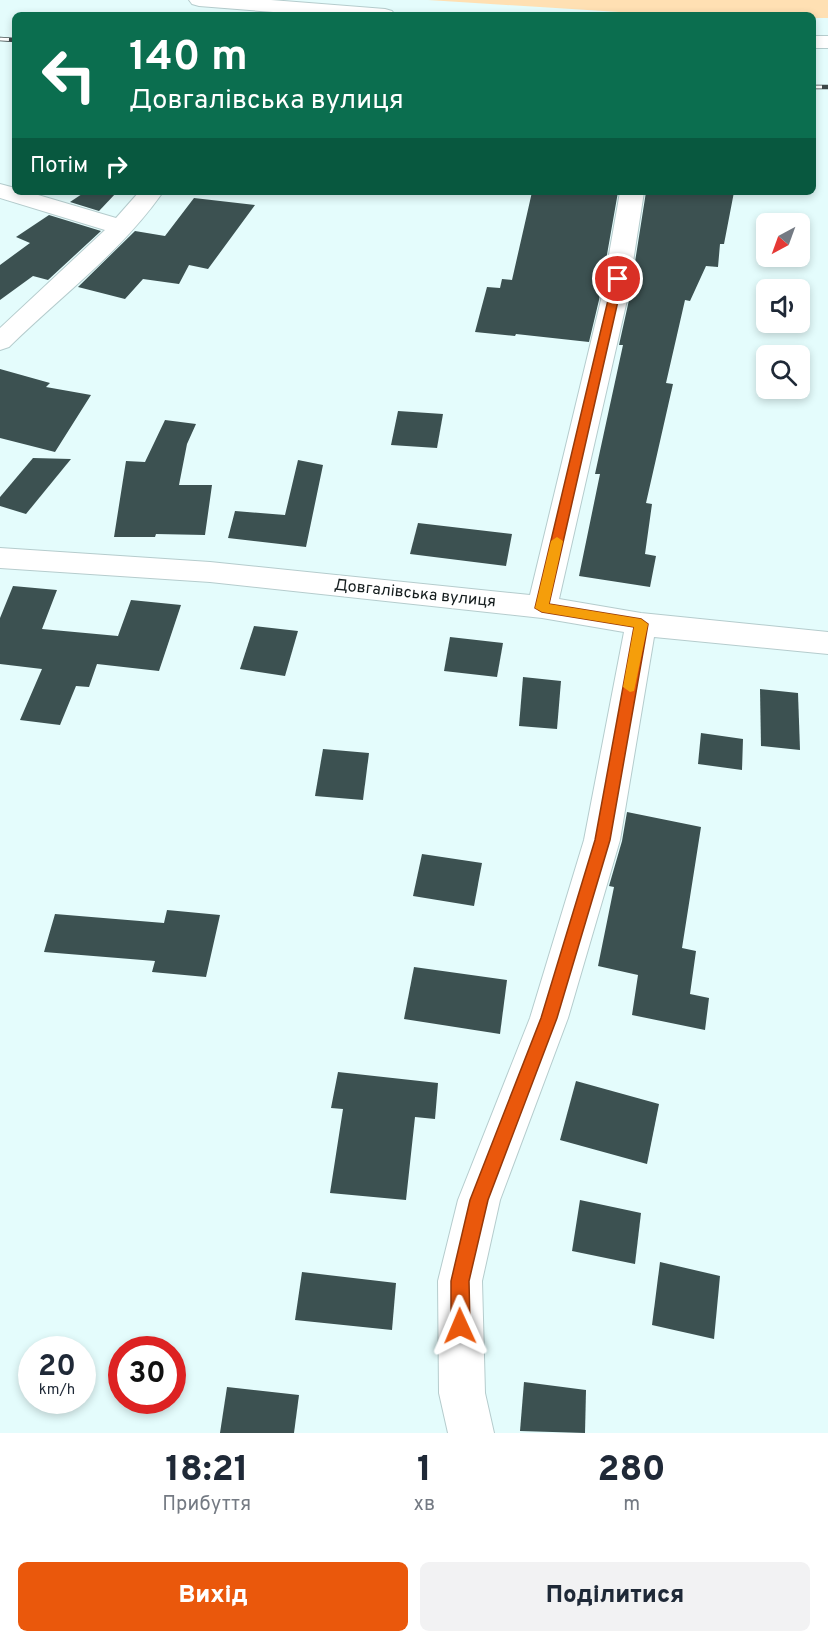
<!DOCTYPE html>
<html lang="uk">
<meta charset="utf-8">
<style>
body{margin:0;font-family:Overpass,sans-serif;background:#f2f2f3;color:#1f2937;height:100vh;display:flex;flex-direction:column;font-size:22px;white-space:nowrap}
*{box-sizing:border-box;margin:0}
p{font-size:20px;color:#747a83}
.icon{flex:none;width:33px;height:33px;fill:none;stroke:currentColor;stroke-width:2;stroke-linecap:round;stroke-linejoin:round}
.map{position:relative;height:1433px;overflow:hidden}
.drawer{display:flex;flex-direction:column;background:#fff;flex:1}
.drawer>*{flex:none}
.hud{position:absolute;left:12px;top:12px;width:804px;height:183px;border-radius:9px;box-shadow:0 3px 9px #0003;background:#0b6e4f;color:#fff;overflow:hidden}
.needle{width:39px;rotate:221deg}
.buttons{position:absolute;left:756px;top:213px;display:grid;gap:12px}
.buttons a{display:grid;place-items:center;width:54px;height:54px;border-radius:9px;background:#fff;box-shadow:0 3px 9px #0003;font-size:30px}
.speed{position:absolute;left:18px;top:1336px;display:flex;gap:12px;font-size:30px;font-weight:700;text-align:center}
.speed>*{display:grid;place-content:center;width:78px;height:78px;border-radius:50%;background:#fff;box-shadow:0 3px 9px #0003;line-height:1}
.speed small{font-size:15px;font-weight:400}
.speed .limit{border:9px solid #d22;background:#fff;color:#111}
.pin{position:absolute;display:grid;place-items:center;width:51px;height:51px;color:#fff;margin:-26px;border:3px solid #fff;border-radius:50%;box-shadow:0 2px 6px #0007}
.me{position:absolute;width:66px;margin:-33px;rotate:359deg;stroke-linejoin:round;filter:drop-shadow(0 0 4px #0008)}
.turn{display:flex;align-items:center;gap:21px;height:126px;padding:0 18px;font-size:27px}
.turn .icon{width:78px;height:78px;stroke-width:2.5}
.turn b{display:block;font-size:42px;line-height:51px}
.then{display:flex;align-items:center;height:57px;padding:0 18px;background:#0003;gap:12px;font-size:22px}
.eta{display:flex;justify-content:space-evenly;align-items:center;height:102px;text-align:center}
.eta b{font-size:36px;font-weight:800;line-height:42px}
.primary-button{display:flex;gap:12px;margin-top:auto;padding:12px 18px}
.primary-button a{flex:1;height:69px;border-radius:9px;background:#ea580c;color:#fff;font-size:24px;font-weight:800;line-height:69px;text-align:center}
.primary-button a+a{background:#f2f2f3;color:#1f2937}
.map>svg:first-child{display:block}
.green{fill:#ffe0b3}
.building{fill:#3c5151}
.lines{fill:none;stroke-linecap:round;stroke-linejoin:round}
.minor-casing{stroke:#b5cccd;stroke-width:2}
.minor{fill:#fff;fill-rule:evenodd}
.rail-casing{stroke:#3c4748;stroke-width:4.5}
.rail{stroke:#fff;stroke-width:3;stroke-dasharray:9;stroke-linecap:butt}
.route{fill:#ea580c;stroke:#983908;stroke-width:1.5}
.slow{fill:#f59e0b}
.labels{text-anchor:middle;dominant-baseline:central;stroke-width:6;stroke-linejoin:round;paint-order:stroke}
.street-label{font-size:16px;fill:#141c1d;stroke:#fff}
</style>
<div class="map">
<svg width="828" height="1433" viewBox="0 0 828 1433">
<rect width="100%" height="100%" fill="#e4fcfc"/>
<polygon class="green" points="428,0 828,0 828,18 813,18 813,15 651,14"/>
<g class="building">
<polygon points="85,192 117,192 99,211 70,202"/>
<polygon points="532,192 618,192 599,300 589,342 516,334 515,336 475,332 487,287 500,288 502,279 512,280"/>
<polygon points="646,192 734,192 724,244 720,244 718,267 706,266 690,301 685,300 666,383 673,384 646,503 652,504 645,554 656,556 650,587 579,576 600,474 595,474 623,345 619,345 629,300"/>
<polygon points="194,198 255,205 208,269 189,265 179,284 143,279 125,299 78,287 135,231 165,236"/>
<polygon points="49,215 101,231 48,280 33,276 0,300 0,265 30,243 16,237"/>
<polygon points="0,369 50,383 46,387 91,395 55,452 0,438"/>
<polygon points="398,411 443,414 437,448 391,445"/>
<polygon points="165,420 196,424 187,444 179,485 212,485 205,535 156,534 155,537 114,537 126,461 145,462"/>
<polygon points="33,458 71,459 26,514 0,506 0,497"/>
<polygon points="298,460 323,465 306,547 228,538 235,511 285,515"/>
<polygon points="418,523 512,534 506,566 410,554"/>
<polygon points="13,586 57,590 42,629 118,636 131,600 181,605 159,671 97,664 89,687 76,686 60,725 20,720 42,669 0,664 0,618"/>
<polygon points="254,626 298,631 285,676 240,669"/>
<polygon points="450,637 503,643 497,677 444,671"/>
<polygon points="523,677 561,681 557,729 519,726"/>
<polygon points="760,689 798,693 800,750 761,746"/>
<polygon points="701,733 743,739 742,770 698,764"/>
<polygon points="323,749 369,753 363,800 315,796"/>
<polygon points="627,812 701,827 682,948 696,951 690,994 709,998 705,1030 632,1015 638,975 598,966 614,887 609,886 622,841"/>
<polygon points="422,854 482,863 474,906 413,896"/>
<polygon points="167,910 220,915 206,977 152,972 155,961 44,952 55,914 164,923"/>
<polygon points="414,967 507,980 500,1034 404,1019"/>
<polygon points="338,1072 438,1083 435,1119 415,1117 406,1200 330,1193 343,1109 331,1108"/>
<polygon points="576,1081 659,1104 647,1164 560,1140"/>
<polygon points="580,1200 641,1213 635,1264 572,1251"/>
<polygon points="660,1262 720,1276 714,1339 652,1325"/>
<polygon points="302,1272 396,1283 392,1330 295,1320"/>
<polygon points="524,1382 586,1390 585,1433 520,1431"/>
<polygon points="227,1387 299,1395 294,1433 220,1433"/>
</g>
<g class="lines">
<g class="minor-casing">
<g id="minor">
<polygon points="189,0 271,0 385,9 392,11 395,15 312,15 199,6 192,4"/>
<rect x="813" y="36" width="15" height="12"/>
<path d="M0 184 15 188V192H28L116 218 139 192H163C121 252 60 297 9 347L0 350V328L105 230 0 198Z"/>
<polygon points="620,192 644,192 627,300 559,599 641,613 828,632 828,654 654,637 620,840 568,1018 500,1200 482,1281 485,1393 494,1433 448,1433 439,1393 438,1281 458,1200 530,1018 584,840 624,632 542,618 210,582 0,568 0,548 210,562 530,595 601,300"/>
</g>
</g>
<use href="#minor" class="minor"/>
<g class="rail-casing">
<g id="rail">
<polyline points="0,39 15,40"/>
<polyline points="813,87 828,87"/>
</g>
</g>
<use href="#rail" class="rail"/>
</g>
<polygon class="route" points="618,276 623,279 549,604 641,619 648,624 610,840 557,1018 488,1200 469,1281 470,1326 467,1332 460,1335 454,1332 451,1326 451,1281 470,1200 541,1018 595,840 634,627 542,612 535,608 613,279"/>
<polygon class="slow" points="557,537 563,541 549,604 641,619 648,624 634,691 630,692 623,687 634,627 542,612 535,608 551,541"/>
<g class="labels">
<g class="street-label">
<text transform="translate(415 594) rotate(6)">Довгалівська вулиця</text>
</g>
</g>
</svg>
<div class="buttons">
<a><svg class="needle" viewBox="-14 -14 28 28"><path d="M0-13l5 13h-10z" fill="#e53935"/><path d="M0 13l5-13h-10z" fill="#747a83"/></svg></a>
<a><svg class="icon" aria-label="sound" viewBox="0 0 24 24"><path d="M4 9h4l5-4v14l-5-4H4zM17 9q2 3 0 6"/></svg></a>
<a><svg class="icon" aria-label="search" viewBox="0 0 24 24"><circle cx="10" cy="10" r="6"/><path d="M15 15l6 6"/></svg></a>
</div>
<div class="speed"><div>20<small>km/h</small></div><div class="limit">30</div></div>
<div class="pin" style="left:618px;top:279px;background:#d93025"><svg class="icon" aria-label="arrive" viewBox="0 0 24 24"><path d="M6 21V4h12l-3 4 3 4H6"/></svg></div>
<svg class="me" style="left:460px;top:1326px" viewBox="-20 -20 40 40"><path d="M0-17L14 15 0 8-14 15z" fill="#ea580c" stroke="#fff" stroke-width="4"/></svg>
<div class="hud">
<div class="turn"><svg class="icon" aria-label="left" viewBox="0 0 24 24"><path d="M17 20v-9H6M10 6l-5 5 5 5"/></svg><div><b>140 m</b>Довгалівська вулиця</div></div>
<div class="then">Потім<svg class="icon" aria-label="right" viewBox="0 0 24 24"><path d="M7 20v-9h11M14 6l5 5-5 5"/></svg></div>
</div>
</div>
<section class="drawer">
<div class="eta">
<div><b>18:21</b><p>Прибуття</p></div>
<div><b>1</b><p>хв</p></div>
<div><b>280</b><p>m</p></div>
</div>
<div class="primary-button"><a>Вихід</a><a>Поділитися</a></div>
</section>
